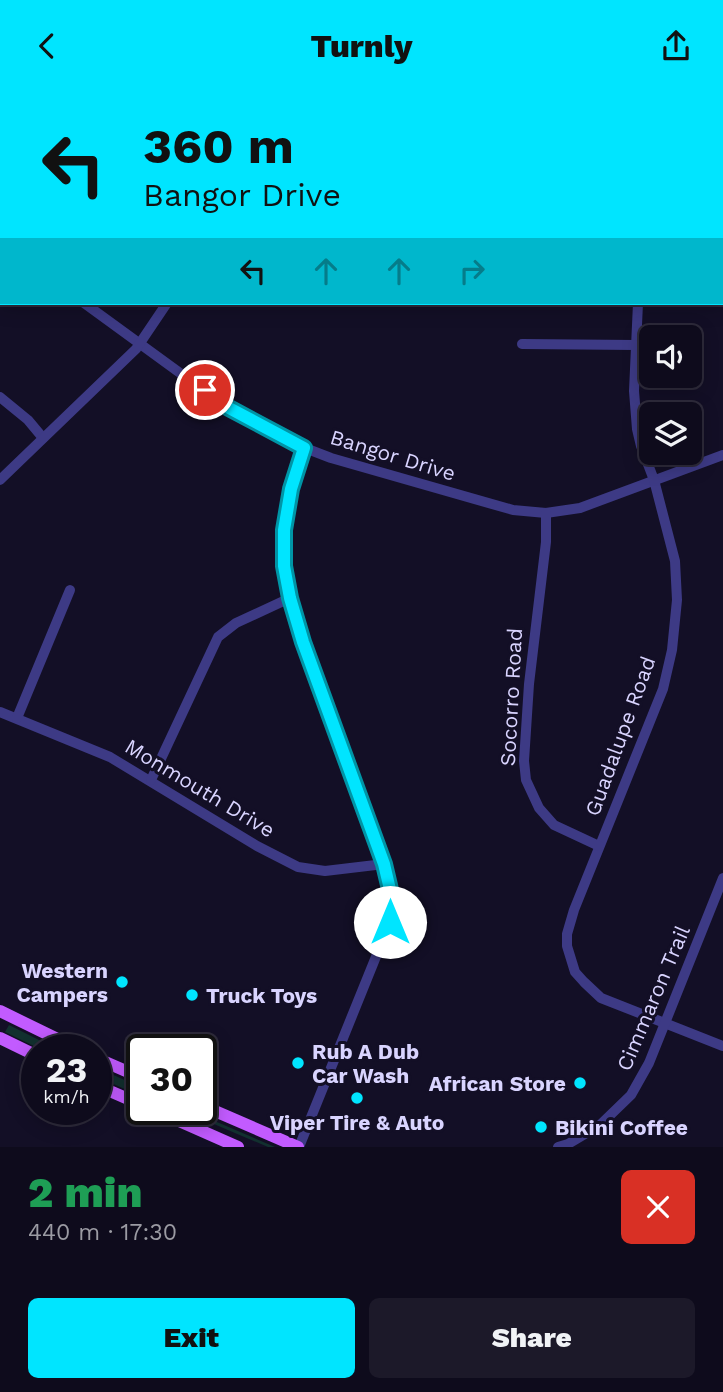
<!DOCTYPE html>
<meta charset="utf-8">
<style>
body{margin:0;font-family:"Work Sans",sans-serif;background:#1c1929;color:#f1f3f6;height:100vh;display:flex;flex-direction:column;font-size:26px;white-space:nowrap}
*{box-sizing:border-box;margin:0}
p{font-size:23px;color:#9b9ba3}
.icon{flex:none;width:38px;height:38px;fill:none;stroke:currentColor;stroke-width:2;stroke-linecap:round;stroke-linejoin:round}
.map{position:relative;height:1056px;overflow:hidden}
.drawer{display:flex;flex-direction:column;background:#0e0b1c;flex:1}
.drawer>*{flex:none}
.top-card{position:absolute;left:0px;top:0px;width:724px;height:214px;box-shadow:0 4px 18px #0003,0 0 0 2px #2e2b3b;background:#00e5ff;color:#111;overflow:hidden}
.controls{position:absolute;left:639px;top:234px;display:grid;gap:14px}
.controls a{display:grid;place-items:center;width:63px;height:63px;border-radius:10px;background:#0e0b1c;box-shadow:0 4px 18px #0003,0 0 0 2px #2e2b3b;font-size:35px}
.speed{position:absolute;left:21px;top:943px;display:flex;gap:14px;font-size:35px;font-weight:700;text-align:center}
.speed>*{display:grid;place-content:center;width:91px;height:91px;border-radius:50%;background:#0e0b1c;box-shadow:0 4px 18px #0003,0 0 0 2px #2e2b3b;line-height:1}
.speed small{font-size:18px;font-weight:400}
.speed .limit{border:4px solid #111;border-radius:10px;background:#fff;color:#111}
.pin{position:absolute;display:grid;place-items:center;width:60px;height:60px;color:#fff;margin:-30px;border:4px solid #fff;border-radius:50%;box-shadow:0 2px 7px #0007}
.me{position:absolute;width:77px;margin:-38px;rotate:0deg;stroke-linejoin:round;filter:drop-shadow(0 0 5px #0008)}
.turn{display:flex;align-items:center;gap:24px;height:147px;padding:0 28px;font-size:32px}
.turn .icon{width:91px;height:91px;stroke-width:2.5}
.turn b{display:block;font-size:49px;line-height:60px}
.lanes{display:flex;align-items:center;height:66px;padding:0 28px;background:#0003;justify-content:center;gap:35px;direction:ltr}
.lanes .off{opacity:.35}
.round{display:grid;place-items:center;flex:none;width:74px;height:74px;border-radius:10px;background:#1c1929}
.headline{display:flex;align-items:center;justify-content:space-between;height:119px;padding:0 28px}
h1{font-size:42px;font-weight:800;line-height:52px;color:#1e9e55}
.action{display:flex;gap:14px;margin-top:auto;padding:14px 28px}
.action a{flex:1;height:80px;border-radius:10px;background:#00e5ff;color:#111;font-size:28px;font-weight:800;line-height:80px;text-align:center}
.action a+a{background:#1c1929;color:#f1f3f6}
header{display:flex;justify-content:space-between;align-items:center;height:91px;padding:0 28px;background:#00e5ff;color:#111;font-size:32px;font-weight:800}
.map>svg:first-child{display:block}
.green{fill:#12302f}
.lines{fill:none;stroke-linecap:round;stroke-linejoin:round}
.minor{stroke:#3d3a85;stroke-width:10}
.major{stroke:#c25bff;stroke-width:12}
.route-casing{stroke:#0095a6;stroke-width:18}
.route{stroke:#00e5ff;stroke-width:12}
.poi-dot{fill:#00e5ff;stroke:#130f26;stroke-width:2.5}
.labels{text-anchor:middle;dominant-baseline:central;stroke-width:6;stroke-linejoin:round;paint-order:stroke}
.street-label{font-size:21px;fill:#d9d4ff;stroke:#130f26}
.poi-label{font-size:21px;font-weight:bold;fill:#d9d4ff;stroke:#130f26;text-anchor:start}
</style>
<header><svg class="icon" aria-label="back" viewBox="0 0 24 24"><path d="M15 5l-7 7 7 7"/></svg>Turnly<svg class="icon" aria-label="share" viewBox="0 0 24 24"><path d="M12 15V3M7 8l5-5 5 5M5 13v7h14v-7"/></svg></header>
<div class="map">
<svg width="723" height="1056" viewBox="0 0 723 1056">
<rect width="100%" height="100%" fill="#130f26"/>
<g class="green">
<polygon points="9,934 59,959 42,959 5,941"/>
<polygon points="96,976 142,997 142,1006 96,985"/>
<polygon points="181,1019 189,1019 275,1056 268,1056"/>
</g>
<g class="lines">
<g class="minor">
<polyline points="210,0 215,2"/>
<polyline points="304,0 309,2"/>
<polyline points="593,0 595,2"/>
<polyline points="260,2 260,0"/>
<polyline points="0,49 2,50"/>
<polyline points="0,174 2,175"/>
<polyline points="84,212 228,317 305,357 331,367 513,419 546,422 580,417 723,364"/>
<polyline points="638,212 634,300 637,338 641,355 654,389 675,470 677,509 672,559 663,598 574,819 567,843 567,855 575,881 584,891 601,907 723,955"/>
<polyline points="522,253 636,254"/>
<polyline points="0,306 28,329 43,347"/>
<polyline points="0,389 136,258 167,212"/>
<polyline points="546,422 546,451 529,593 524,670 526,689 539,717 554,734 599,755"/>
<polyline points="0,621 110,666 257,755 298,776 325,780 384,773"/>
<polyline points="17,627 70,499"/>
<polyline points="151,689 218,546 236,532 290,507"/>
<path d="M299 1056 390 831 392 807 384 773 295 528C278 456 282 426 305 357"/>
<polyline points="558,1056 568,1053 600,1034 631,1004 649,972 723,787"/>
</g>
<g class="major">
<polyline points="0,920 80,959"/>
<polyline points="0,947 37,965"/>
<polyline points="96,967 142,987"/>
<polyline points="96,994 142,1014"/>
<polyline points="201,1014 298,1056"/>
<polyline points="152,1018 238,1056"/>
</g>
</g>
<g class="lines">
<g class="route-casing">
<polyline id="route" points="205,299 229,317 304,357 291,398 284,439 284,475 290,507 303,551 384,773 392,807 390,831"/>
</g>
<use href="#route" class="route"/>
</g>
<g class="poi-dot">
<circle cx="122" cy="891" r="7"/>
<circle cx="192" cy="904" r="7"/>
<circle cx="298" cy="972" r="7"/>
<circle cx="580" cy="992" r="7"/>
<circle cx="357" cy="1007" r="7"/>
<circle cx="541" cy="1036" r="7"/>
</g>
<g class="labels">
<g class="street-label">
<text transform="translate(393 364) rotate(17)">Bangor Drive</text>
<text transform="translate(511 606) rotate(-87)">Socorro Road</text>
<text transform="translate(620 645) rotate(-70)">Guadalupe Road</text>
<text transform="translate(200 697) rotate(31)">Monmouth Drive</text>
<text transform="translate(653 907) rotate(-67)">Cimmaron Trail</text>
</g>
<g class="poi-label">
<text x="108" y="879" text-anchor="end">Western<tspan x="108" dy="24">Campers</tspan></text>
<text x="206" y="904">Truck Toys</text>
<text x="312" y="960">Rub A Dub<tspan x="312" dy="24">Car Wash</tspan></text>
<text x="566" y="992" text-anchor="end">African Store</text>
<text x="357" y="1031" text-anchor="middle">Viper Tire &amp; Auto</text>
<text x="555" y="1036">Bikini Coffee</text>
</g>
</g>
</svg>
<div class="controls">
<a><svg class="icon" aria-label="sound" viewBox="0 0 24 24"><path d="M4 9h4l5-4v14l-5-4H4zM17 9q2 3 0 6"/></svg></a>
<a><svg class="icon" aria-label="layers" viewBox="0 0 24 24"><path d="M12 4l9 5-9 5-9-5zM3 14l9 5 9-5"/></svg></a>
</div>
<div class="speed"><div>23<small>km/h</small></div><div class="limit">30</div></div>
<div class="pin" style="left:205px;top:299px;background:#d93025"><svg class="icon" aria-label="arrive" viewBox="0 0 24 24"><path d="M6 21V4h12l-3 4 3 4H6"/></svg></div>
<svg class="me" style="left:390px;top:831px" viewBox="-20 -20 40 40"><circle r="19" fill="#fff"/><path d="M0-13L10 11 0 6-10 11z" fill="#00e5ff"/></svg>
<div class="top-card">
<div class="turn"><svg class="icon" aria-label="left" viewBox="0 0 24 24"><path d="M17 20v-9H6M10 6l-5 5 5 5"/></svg><div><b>360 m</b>Bangor Drive</div></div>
<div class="lanes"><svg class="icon" aria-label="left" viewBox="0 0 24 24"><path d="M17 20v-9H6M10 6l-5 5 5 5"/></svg><svg class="icon off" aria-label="ahead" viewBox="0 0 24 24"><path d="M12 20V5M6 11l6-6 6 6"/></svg><svg class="icon off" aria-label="ahead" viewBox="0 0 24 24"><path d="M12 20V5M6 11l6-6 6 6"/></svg><svg class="icon off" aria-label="right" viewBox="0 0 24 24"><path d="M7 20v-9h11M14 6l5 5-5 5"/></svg></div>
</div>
</div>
<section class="drawer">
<div class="headline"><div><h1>2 min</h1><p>440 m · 17:30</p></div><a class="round" style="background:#d93025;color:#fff"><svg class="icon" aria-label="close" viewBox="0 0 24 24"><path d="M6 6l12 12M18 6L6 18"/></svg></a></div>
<div class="action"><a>Exit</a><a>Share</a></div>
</section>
